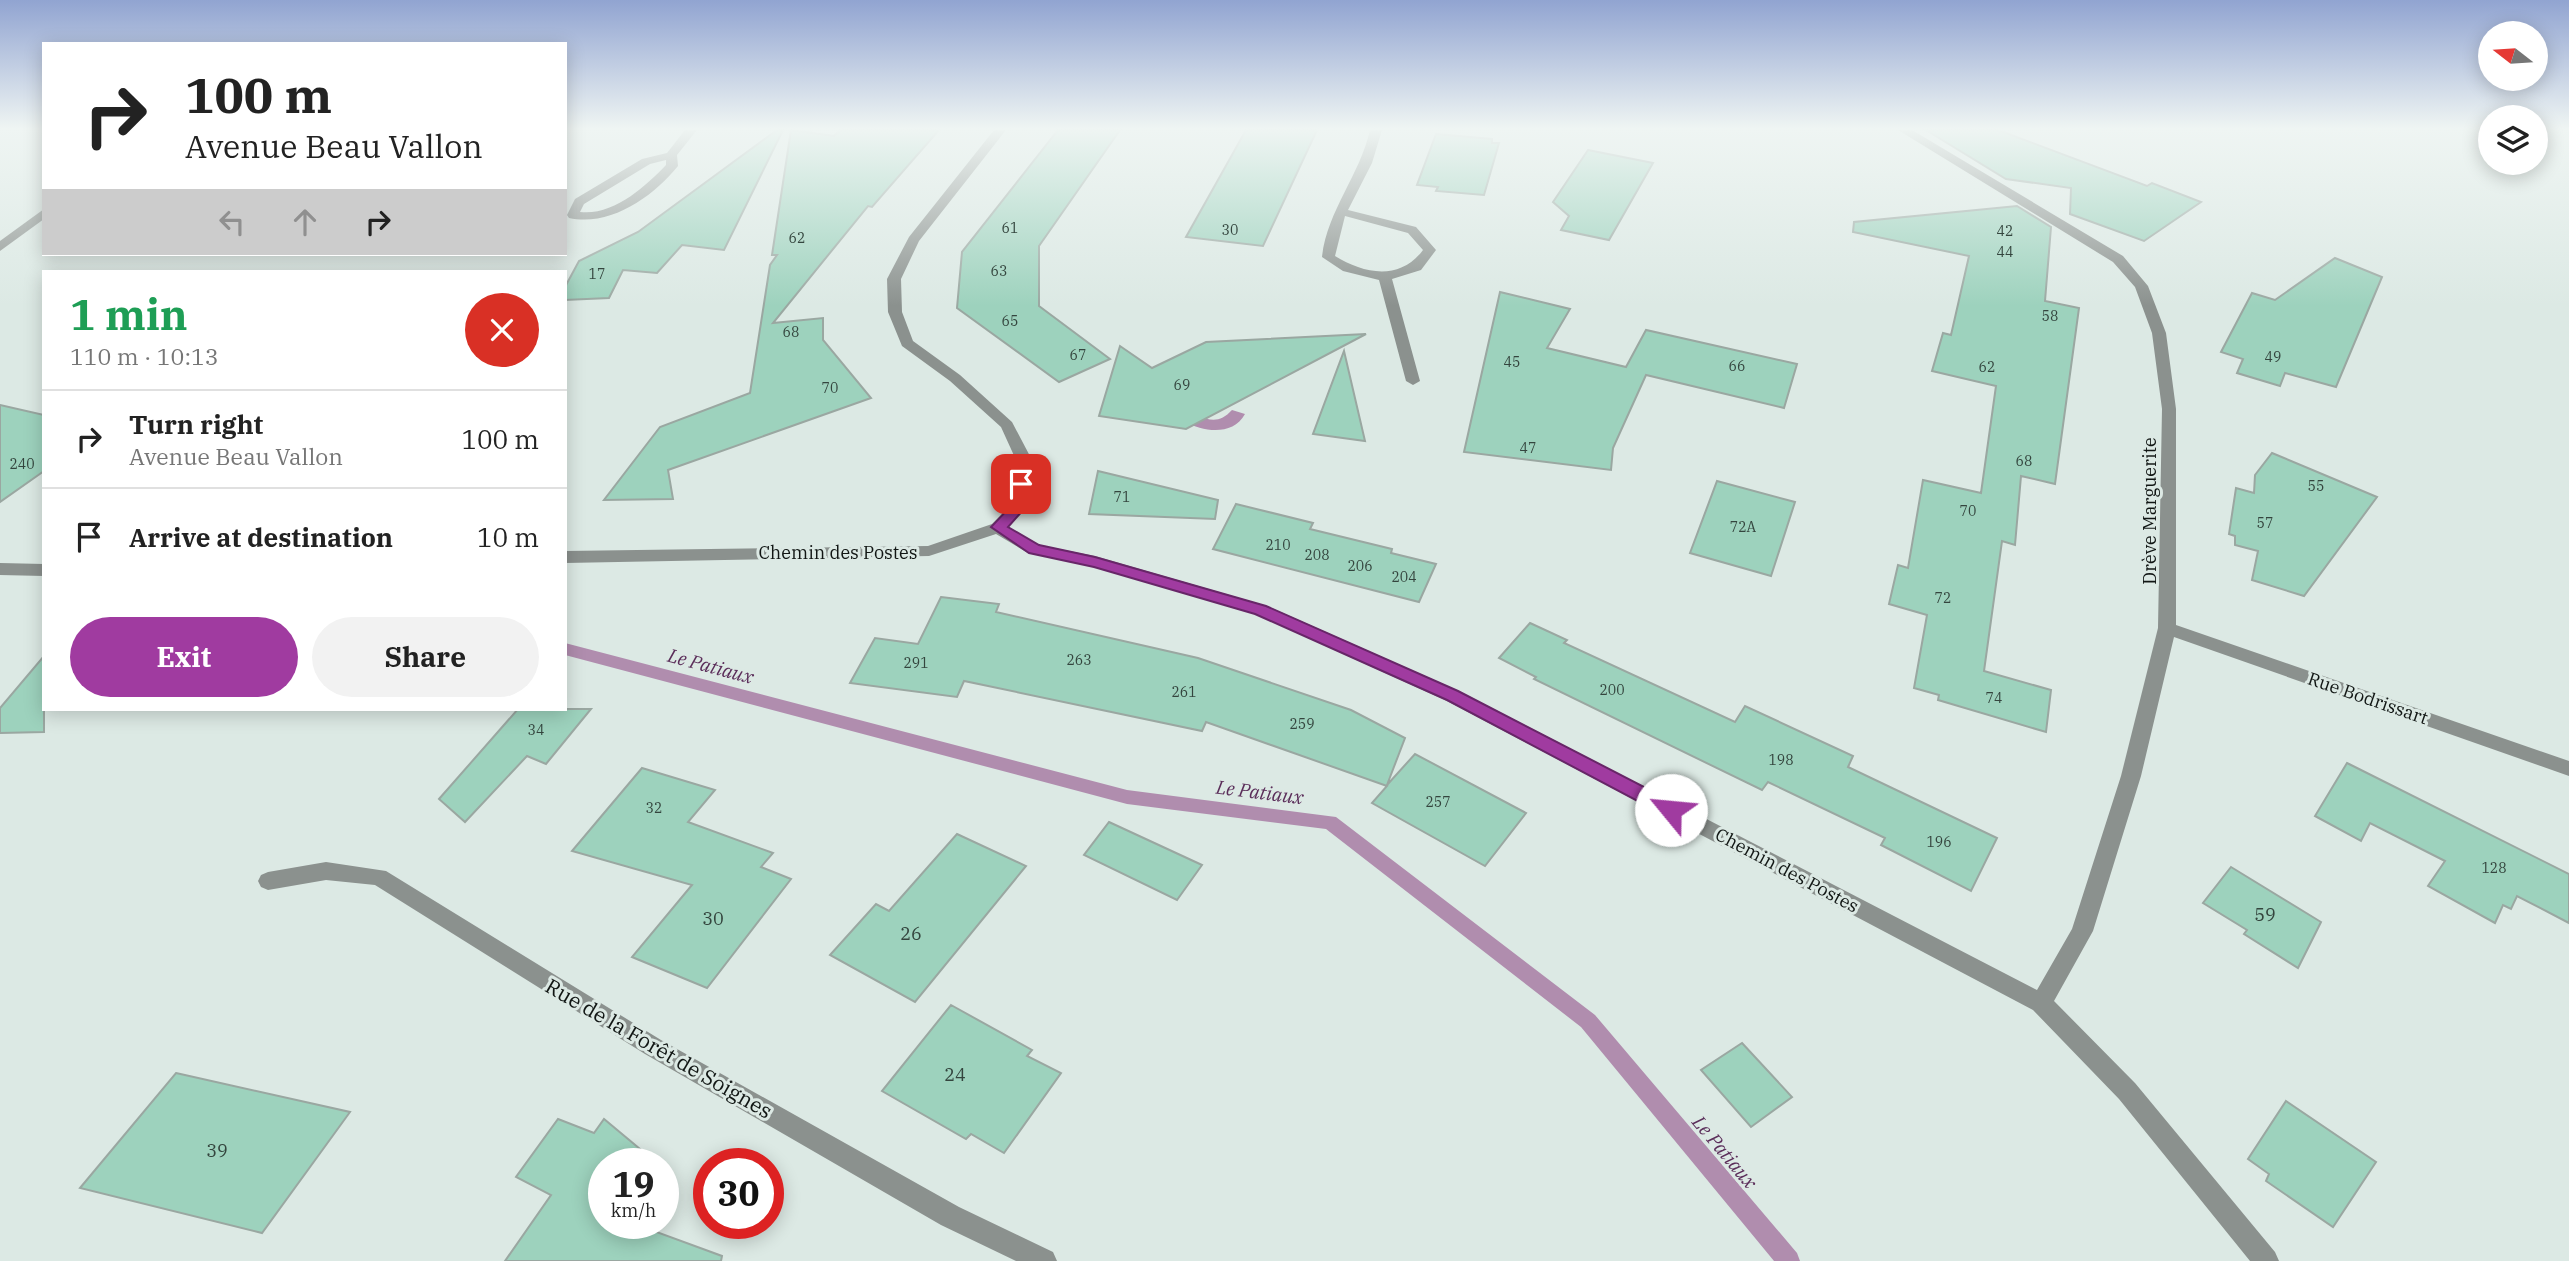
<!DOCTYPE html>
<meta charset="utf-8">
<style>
body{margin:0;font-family:"IBM Plex Serif",serif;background:#f2f2f2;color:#222;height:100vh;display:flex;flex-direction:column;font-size:26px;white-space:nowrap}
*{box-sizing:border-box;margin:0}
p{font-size:23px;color:#767676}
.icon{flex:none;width:38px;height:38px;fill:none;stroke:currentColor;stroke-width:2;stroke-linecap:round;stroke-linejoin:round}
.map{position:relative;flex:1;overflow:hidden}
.panel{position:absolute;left:42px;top:270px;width:525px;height:441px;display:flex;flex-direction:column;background:#fff;border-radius:0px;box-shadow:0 4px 18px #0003}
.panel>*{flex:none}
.hud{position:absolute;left:42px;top:42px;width:525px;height:214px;border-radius:0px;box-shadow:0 4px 18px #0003;background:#fff;color:#222;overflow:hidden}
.needle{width:46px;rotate:287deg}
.controls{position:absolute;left:2478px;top:21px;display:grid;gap:14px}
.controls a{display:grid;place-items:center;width:70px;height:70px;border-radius:50%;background:#fff;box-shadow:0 4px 18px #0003;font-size:35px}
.speed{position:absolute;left:588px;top:1148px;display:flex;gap:14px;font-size:35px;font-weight:700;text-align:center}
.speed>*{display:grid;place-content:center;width:91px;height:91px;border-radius:50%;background:#fff;box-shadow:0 4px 18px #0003;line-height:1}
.speed small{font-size:18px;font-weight:400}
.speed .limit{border:10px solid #d22;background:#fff;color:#111}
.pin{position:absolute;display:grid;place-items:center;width:60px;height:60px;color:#fff;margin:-30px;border-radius:14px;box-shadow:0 4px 10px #0006}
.me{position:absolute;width:77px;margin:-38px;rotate:298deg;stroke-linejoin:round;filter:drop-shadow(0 0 5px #0008)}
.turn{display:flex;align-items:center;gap:24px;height:147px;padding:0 28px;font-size:32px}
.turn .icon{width:91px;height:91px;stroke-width:2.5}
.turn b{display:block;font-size:49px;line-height:60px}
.lanes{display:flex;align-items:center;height:66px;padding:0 28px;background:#0003;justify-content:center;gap:35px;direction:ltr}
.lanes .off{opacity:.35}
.round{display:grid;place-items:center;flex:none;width:74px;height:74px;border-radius:37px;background:#f2f2f2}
.overview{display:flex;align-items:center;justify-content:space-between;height:119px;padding:0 28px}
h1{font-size:42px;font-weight:700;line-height:52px;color:#1e9e55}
.button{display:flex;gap:14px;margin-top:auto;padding:14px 28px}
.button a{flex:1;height:80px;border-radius:42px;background:#a03ba0;color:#fff;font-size:28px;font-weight:700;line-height:80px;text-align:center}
.button a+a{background:#f2f2f2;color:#222}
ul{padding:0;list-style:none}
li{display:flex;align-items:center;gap:21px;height:98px;padding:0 28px;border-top:2px solid #e0e0e0}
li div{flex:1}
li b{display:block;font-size:26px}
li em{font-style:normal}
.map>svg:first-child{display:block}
.water{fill:#b08dae}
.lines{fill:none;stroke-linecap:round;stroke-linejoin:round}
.stream{fill:#b08dae;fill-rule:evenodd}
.building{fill:#9dd2bd;stroke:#9aa7a1;stroke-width:2}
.street{fill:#8b918e;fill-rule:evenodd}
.route{fill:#a03ba0;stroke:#682668;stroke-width:2}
.labels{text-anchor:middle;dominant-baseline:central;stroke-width:6;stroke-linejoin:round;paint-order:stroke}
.number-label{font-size:14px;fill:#34453e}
.street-label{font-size:18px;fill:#111614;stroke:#dce9e4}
.near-number-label{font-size:18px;fill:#34453e}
.water-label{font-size:19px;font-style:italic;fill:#5b2e5a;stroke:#dce9e4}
.near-street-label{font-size:21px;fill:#111614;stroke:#dce9e4}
</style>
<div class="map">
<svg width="2569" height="1261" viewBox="0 0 2569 1261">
<rect width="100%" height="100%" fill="#dce9e4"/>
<path class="water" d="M1232 410 1245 414C1233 436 1204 432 1185 422L1198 415C1211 422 1221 422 1232 410Z"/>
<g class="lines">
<polygon class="stream" points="565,643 1127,790 1336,817 1595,1015 1797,1253 1800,1261 1774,1261 1581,1027 1326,829 1127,804 565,655"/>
</g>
<g class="building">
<polygon points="777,130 783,130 724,250 682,245 657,273 623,270 609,298 565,300 565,287 579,261 638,232"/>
<polygon points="791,130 834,136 840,130 939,130 872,207 868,206 773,323 823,318 823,340 871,398 668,470 673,499 604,500 660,427 750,393 770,265 777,255 772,255"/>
<polygon points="1058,130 1120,130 1039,246 1039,306 1110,359 1059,382 957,308 962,252"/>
<polygon points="1246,130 1317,130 1263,246 1186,237"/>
<polygon points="1926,130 1998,130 2147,186 2152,183 2201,202 2144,241 2070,214 2071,188 2006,179"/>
<polygon points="1436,134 1492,139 1492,143 1499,143 1484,195 1436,191 1438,187 1417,185"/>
<polygon points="1588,150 1653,163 1609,240 1561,230 1569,216 1553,202"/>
<polygon points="2017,206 2051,227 2045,301 2079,308 2055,484 2021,476 2015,545 2002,541 1984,671 2051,690 2046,732 1938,700 1939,695 1914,688 1927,615 1889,604 1898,565 1908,568 1923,480 1981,493 1996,386 1932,371 1943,333 1951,335 1969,256 1853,232 1854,222"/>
<polygon points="2335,258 2382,277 2336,387 2285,373 2280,386 2237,373 2243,359 2221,352 2252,293 2275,300"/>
<polygon points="1500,292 1570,309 1547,348 1626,367 1646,330 1797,364 1784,408 1646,375 1613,448 1611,470 1464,452"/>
<polygon points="1366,334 1186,429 1099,416 1120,346 1152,368 1206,342"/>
<polygon points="1344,351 1365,441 1313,434"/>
<polygon points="0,405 44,415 44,471 0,502"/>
<polygon points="2272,453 2377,497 2304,596 2252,580 2258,551 2235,545 2235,536 2229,534 2236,488 2254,493 2255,475"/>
<polygon points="1098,471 1218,500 1215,519 1089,514"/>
<polygon points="1717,481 1795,502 1771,576 1690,553"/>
<polygon points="1236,504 1313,523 1310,529 1392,549 1391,553 1436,564 1419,602 1213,549"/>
<polygon points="941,597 999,604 996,612 1198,658 1351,710 1405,738 1387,785 1415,754 1526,813 1485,866 1372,803 1387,786 1206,722 1202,731 964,681 957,697 850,683 875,638 918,644"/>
<polygon points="1530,623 1567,640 1564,643 1735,722 1745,706 1853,756 1848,767 1997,838 1971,891 1881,845 1885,838 1768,782 1762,790 1534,679 1536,677 1499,658"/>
<polygon points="44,656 44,732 0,733 0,708"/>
<polygon points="518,709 591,709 546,764 527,756 465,822 439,799"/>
<polygon points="2347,763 2569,874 2569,923 2517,896 2511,909 2503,905 2495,923 2428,886 2445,861 2370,823 2361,841 2315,816"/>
<polygon points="642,768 715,790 688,822 773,853 761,867 791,879 707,988 632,957 692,885 572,851"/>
<polygon points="1109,822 1202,865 1177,900 1084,855"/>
<polygon points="957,834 1026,866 915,1002 830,955 876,904 889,911"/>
<polygon points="2231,867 2321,922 2298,968 2244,934 2247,930 2203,903"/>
<polygon points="951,1005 1032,1050 1027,1056 1061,1073 1004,1153 971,1134 966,1139 882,1091"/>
<polygon points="1742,1043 1792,1097 1751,1127 1701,1070"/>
<polygon points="176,1073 350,1112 262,1233 80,1188"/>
<polygon points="2286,1101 2376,1162 2333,1227 2266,1181 2269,1174 2248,1159"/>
<polygon points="558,1119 594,1133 604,1119 658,1164 604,1164 604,1223 641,1223 640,1226 722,1256 721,1261 505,1261 551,1195 516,1177"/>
</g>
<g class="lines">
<g class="street">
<path d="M685 130H697L677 155 678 166C653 197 610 227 569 218L567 215 575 199 642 159 667 153ZM666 160V165C645 187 613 216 580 212L584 204 650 164Z"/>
<polygon points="994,130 1006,130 919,241 901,279 902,312 913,341 960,375 1012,422 1032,460 1026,507 1008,527 1039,545 1095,556 1267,606 1459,691 2037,990 2072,929 2121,776 2158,628 2162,409 2152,333 2135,287 2113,262 1898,130 1912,130 2123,256 2148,286 2166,333 2176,409 2176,625 2569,761 2569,776 2174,637 2141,776 2093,931 2054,1001 2135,1083 2275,1252 2279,1261 2250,1261 2119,1099 2033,1010 1447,701 1255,614 1094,567 1028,553 996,534 929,556 565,563 565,551 928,546 992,524 1010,506 1016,460 1001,427 950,381 902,346 888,312 887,279 909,237"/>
<path d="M1370 130H1382L1372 163 1348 210 1416 227 1436 250 1421 270 1392 279 1420 381 1413 385 1406 381 1379 280 1343 271 1322 257C1327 211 1360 175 1370 130ZM1345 216 1408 233 1423 250C1400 281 1364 274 1335 256Z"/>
<polygon points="44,209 44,219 0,251 0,241"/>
<polygon points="0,563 44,564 44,576 0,575"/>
<polygon points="326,862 386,871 661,1040 959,1207 1053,1252 1057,1261 1016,1261 941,1225 645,1054 375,885 326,880 268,890 261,887 258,881 261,875 268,872"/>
</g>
</g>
<linearGradient id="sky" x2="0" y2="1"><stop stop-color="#91a4d1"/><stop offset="0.42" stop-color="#eff5f3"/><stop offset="1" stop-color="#eff5f3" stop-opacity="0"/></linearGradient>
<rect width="2569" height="306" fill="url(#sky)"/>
<polygon class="route" points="1021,479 1028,484 1025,508 1008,527 1039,545 1095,557 1266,606 1458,691 1677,804 1680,810 1677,815 1664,815 1447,700 1255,614 1094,567 1029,553 991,527 1011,506 1014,484"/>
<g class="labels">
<g class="number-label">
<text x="1010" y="228">61</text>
<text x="1230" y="230">30</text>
<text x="2005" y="231">42</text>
<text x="797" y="238">62</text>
<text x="2005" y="252">44</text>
<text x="999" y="271">63</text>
<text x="597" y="274">17</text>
<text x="2050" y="316">58</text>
<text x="1010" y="321">65</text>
<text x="791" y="332">68</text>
<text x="1078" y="355">67</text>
<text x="2273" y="357">49</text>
<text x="1512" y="362">45</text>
<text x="1737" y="366">66</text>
<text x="1987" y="367">62</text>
<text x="1182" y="385">69</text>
<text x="830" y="388">70</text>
<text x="1528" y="448">47</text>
<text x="2024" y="461">68</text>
<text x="22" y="464">240</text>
<text x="2316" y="486">55</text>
<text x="1122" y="497">71</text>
<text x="1968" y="511">70</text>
<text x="2265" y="523">57</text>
<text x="1743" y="527">72A</text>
<text x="1278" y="545">210</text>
<text x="1317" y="555">208</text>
<text x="1360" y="566">206</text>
<text x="1404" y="577">204</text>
<text x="1943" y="598">72</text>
<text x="1079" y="660">263</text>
<text x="916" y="663">291</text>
<text x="1612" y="690">200</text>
<text x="1184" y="692">261</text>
<text x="1994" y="698">74</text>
<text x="1302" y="724">259</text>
<text x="536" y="730">34</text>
<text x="1781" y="760">198</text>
<text x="1438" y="802">257</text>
<text x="654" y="808">32</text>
<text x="1939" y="842">196</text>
<text x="2494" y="868">128</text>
</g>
<g class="street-label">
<text transform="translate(2149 511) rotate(-90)">Drève Marguerite</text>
<text x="838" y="552">Chemin des Postes</text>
<text transform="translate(2368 698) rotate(19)">Rue Bodrissart</text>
<text transform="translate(1787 870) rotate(28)">Chemin des Postes</text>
</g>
<g class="near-number-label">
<text x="2265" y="914">59</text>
<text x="713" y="918">30</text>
<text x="911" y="933">26</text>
<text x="955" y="1074">24</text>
<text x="217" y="1150">39</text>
</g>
<g class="water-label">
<text transform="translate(711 666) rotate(15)">Le Patiaux</text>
<text transform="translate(1260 792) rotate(7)">Le Patiaux</text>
<text transform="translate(1725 1152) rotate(50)">Le Patiaux</text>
</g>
<g class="near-street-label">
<text transform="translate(659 1048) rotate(30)">Rue de la Forêt de Soignes</text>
</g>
</g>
</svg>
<div class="controls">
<a><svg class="needle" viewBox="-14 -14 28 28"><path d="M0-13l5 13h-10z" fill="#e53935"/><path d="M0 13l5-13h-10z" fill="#767676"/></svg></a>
<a><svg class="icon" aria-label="layers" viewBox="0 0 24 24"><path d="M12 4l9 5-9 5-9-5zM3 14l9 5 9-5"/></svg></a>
</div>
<div class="speed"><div>19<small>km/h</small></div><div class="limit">30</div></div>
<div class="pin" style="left:1021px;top:484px;background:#d93025"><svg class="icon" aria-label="arrive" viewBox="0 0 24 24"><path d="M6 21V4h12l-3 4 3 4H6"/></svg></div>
<svg class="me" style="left:1671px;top:810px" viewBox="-20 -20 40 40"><circle r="19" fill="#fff"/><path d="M0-13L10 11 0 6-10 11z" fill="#a03ba0"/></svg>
<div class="hud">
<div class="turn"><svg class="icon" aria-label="right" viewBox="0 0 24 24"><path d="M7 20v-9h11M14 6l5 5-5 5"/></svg><div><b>100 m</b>Avenue Beau Vallon</div></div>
<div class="lanes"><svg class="icon off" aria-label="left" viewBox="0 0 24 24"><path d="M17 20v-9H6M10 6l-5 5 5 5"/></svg><svg class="icon off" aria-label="ahead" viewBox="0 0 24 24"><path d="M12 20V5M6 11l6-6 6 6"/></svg><svg class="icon" aria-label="right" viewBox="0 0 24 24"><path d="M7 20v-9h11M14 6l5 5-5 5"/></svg></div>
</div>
<section class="panel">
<div class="overview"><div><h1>1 min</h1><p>110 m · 10:13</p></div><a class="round" style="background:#d93025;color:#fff"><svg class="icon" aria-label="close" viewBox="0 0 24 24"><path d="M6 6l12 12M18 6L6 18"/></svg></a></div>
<ul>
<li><svg class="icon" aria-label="right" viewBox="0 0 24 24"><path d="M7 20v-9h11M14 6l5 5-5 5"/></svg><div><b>Turn right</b><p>Avenue Beau Vallon</p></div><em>100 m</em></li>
<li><svg class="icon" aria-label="arrive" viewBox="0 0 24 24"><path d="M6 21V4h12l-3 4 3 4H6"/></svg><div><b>Arrive at destination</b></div><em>10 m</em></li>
</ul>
<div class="button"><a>Exit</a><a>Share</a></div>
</section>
</div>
